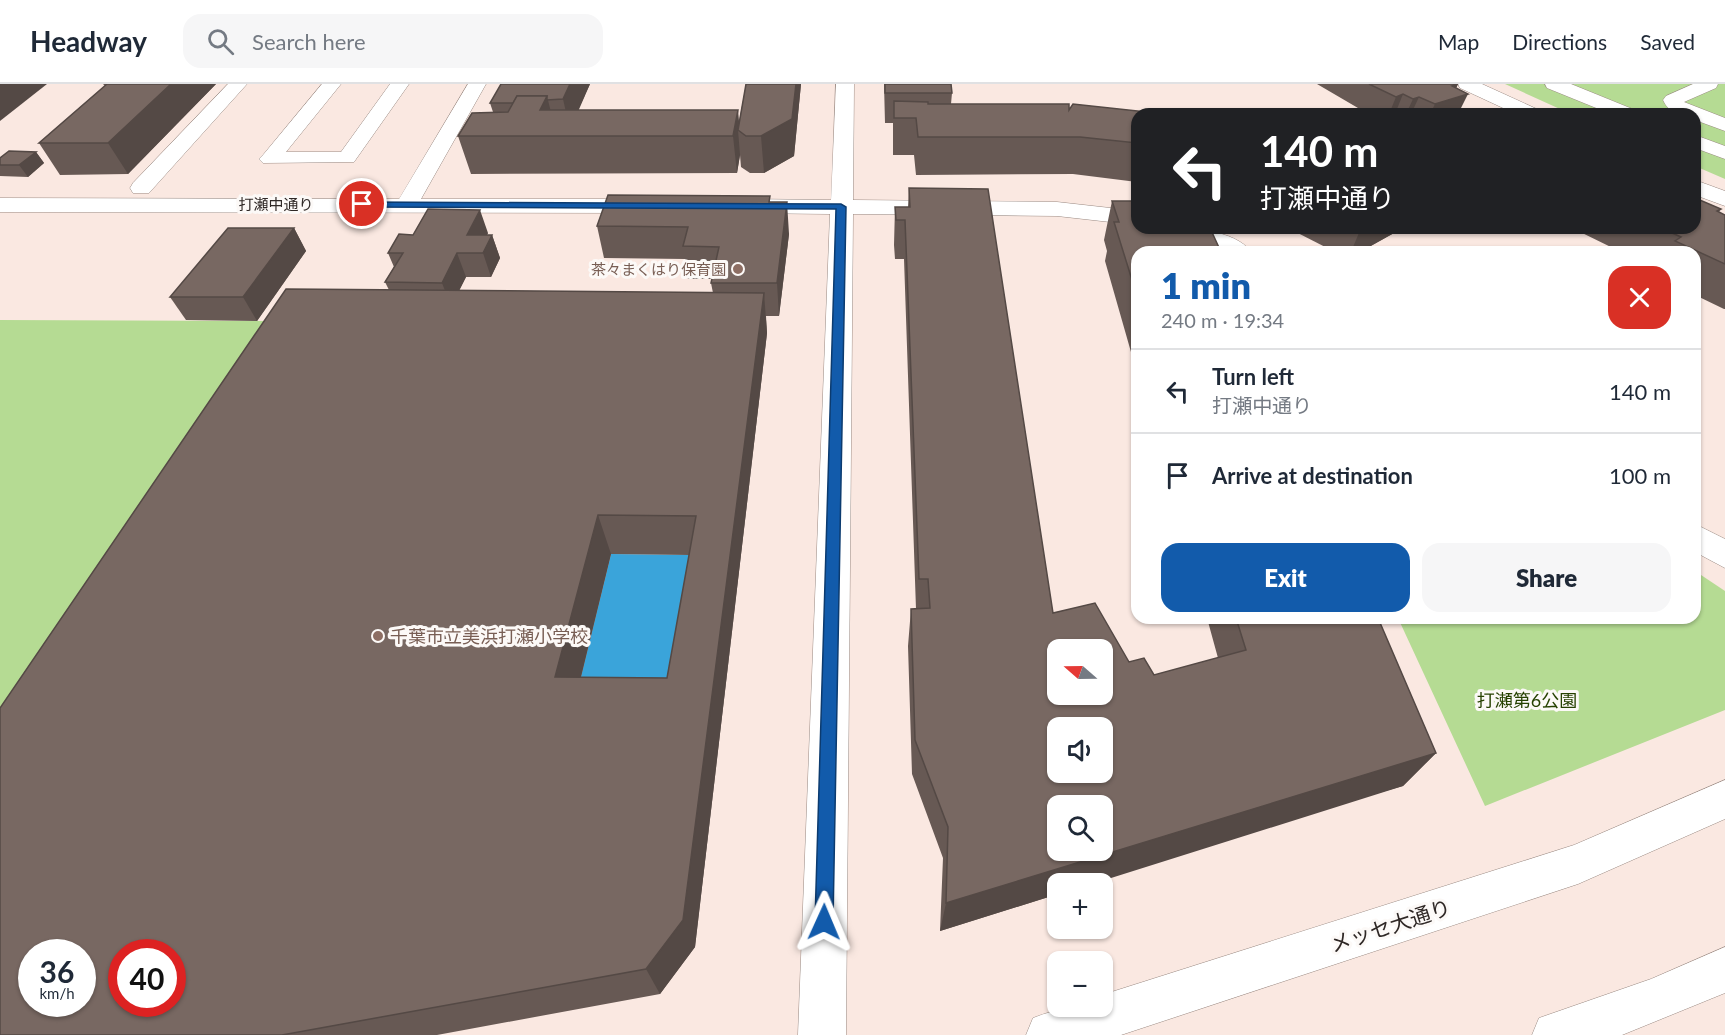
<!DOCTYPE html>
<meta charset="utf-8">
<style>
body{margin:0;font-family:Lato,"Noto Sans JP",sans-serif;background:#f6f6f7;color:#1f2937;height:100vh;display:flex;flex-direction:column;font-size:22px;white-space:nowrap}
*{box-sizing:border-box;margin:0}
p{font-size:20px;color:#747a83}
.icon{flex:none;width:33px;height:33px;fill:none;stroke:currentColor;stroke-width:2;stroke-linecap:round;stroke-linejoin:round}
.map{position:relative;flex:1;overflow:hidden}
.drawer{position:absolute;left:1131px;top:162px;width:570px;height:378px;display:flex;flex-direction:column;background:#fff;border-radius:18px;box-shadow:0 2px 4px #0004}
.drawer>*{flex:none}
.hud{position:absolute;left:1131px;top:24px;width:570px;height:126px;border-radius:18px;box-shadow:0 2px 4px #0004;background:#202124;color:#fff;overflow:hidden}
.needle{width:39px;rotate:290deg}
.controls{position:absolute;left:1047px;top:555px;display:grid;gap:12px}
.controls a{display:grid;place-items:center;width:66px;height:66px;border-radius:12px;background:#fff;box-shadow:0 2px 4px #0004;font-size:30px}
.speed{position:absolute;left:18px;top:855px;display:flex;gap:12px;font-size:30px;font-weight:700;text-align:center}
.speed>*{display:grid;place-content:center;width:78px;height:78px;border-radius:50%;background:#fff;box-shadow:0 2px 4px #0004;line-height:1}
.speed small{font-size:15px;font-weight:400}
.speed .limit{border:9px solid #d22;background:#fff;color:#111}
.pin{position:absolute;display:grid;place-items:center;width:51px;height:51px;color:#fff;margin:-26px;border:3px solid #fff;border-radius:50%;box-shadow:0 2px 6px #0007}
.me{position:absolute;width:66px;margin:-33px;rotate:1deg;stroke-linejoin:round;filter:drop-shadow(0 0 4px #0008)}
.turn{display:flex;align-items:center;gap:21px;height:126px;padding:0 30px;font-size:27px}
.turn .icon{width:78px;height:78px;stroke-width:2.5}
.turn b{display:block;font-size:42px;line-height:51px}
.round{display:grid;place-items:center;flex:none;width:63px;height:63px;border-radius:18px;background:#f6f6f7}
.head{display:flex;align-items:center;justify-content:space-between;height:102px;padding:0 30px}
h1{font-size:36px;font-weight:800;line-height:45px;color:#125bab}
.cta{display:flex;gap:12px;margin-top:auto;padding:12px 30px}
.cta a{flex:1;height:69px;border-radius:18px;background:#125bab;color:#fff;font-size:24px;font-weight:800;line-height:69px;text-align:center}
.cta a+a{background:#f6f6f7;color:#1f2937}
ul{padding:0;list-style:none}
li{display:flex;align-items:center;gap:18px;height:84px;padding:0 30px;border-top:2px solid #e0e1e3}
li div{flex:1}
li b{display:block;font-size:22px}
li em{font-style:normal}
header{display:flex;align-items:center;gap:36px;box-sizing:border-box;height:84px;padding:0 30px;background:#fff;border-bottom:2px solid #e0e1e3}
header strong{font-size:28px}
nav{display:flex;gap:33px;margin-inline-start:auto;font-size:21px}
.search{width:420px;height:54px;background:#f6f6f7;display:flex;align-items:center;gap:15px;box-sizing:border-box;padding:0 21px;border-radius:18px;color:#747a83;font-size:22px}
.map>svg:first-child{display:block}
.green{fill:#b5db93}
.water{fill:#3aa4da}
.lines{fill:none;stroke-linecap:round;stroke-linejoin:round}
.minor-casing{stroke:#9a8a83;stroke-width:1}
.minor{fill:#fff;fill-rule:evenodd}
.wall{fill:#675954;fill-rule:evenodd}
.shaded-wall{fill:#544945}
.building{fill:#786862;stroke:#544945;stroke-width:1.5;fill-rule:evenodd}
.route{fill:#125bab;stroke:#0c3b6f;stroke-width:1.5}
.education-dot{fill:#8d6e63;stroke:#fcf9f7;stroke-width:2}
.labels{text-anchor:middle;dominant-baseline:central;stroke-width:6;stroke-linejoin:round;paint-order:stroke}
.far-street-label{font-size:15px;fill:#2f2826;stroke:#fcf9f7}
.far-education-label{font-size:15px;fill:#785e54;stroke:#fcf9f7;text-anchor:end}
.education-label{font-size:18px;fill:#785e54;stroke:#fcf9f7;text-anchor:start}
.park-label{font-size:18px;fill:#274202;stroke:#fcf9f7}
.near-street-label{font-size:21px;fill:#2f2826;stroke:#fcf9f7}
</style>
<header>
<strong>Headway</strong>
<div class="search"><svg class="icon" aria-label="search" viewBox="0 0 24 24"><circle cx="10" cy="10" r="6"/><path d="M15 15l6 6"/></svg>Search here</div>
<nav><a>Map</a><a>Directions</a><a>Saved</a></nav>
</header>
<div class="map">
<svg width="1725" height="951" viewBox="0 0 1725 951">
<rect width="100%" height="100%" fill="#fae8e1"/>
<g class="green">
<polygon points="1505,0 1725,0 1725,95 1695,82 1695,30 1571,30"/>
<polygon points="0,236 275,237 0,636"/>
<polygon points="1695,487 1725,507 1725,626 1485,722 1398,534 1695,534"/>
</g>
<polygon class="water" points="611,470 703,471 678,630 572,629"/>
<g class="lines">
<g class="minor-casing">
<g id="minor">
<polygon points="228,0 247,0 149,109 133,109 130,104 133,99"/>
<polygon points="322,0 341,0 286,68 341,68 390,0 409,0 354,78 263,79 259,75 263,71"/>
<polygon points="468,0 486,0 421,115 649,115 657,117 660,122 657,127 649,129 0,128 0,114 399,115"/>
<polygon points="836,0 854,0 853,116 1057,118 1137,127 1137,141 1057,132 853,130 846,951 798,951 830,130 743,129 735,127 732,122 735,117 743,115 831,116"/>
<polygon points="1458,0 1482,0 1539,26 1542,30 1516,30 1460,4"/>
<polygon points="1545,0 1571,0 1635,26 1638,30 1611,30 1547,4"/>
<path d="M1693 0H1718L1716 4 1684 18 1725 34V47L1695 36V30C1680 30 1670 31 1663 16L1666 12Z"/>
<polygon points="1695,51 1725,62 1725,75 1695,64"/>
<polygon points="1695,96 1725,107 1725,122 1695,111"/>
<path d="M1162 144C1188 144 1235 145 1251 168H1220L1166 149Z"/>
<polygon points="1695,440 1725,455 1725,484 1695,468"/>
<path d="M1725 696V735L1578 800 1121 951H1026L1033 934C1059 924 1075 922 1102 922V911L1574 761Z"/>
<polygon points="1725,863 1725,909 1622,951 1532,951 1539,934 1651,895"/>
</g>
</g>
<use href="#minor" class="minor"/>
</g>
<g class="wall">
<polygon points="103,0 216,0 128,90 60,91 39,59 105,2"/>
<polygon points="590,0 578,26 739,38 746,0 801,0 794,72 764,89 750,89 741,83 740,71 737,89 471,90 458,52 493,28 490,19"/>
<polygon points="884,0 951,0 952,9 951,20 1137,30 1137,98 1073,90 916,91 914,71 893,71 893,39 885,39"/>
<polygon points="1317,0 1458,0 1456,4 1458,30 1358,30 1356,29 1358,24"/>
<polygon points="36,68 44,79 28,93 0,92 0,74"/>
<polygon points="909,104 1053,529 1129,578 1154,591 1218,574 1207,534 1378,534 1436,669 1403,702 1058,800 1058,810 940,847 943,774 912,690 908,562 911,525 916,525 904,175 895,175 894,161 895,123 908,123"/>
<polygon points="1112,117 1137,168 1137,289 1105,177 1107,167 1104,156"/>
<path d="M770 118 789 150 779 232H766L767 249 695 863 660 910 437 951H0L389 206 385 198 394 183 388 169 488 149 487 151H492L500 174 491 193H466L459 207 713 209 711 199 712 195H688L685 175 604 174 597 142ZM611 470 689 471 667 594 581 593Z"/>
<polygon points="1721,125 1719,128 1725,131 1725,225 1724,225 1695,211 1695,168 1621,168 1572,144 1695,144"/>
<polygon points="294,144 306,167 257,237 186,236 170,213"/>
<polygon points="1288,144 1397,144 1394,149 1360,168 1335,168"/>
</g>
<g class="shaded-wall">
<polygon points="0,0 47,0 0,37"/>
<polygon points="171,0 216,0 128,90 108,59"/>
<polygon points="570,0 590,0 570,46 563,15"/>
<polygon points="796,0 801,0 794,72 764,89 761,52"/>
<polygon points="1458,0 1451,15 1468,10 1458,30 1430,30 1435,20 1452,2"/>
<polygon points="1403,10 1395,30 1389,30 1396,13"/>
<polygon points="547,12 556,49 540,26"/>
<polygon points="1419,13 1411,30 1406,30 1413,15"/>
<polygon points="738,26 740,48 738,46 740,71 737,89 733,52"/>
<polygon points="36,68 44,79 28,93 19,81"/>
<polygon points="787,118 789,150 779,232 777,199"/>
<polygon points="480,126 488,149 477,169 467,151"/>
<polygon points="294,144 306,167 257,237 243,213"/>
<polygon points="1361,144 1397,144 1394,149 1360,168 1351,168"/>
<polygon points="492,151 500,174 491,193 483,169"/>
<polygon points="457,169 466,193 451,222 442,199"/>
<polygon points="764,209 767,249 695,863 660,910 646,885"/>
<polygon points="598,431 611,470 572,629 555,593"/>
<polygon points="1436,669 1403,702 1092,800 1058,800 1058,810 940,847 946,819"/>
</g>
<g class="building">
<polygon points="107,0 171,0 108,59 39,59"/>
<polygon points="501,0 570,0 563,15 547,16 547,12 517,12 513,19 490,19"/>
<polygon points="746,0 796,0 792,35 761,52 746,52 738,46"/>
<polygon points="885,0 951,0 952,9 885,9"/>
<polygon points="1369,0 1458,0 1452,2 1468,10 1435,20 1419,13 1413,15 1403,10 1396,13"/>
<polygon points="517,12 547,12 540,26 738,26 733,52 458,52 472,29 508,28"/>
<polygon points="894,17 928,18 928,20 1069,20 1069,26 1073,20 1156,29 1137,30 1137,59 1080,53 918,53 916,34 894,34"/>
<polygon points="9,67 36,68 19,81 0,81 0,74"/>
<path d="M909 104 988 105 1053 529 1095 519 1129 578 1144 574 1154 591 1246 566 1236 534H1378L1436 669 946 819 948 743 915 656 911 525 930 524 928 495H919L905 136H896L895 123H910ZM1058 566H1102V610H1058ZM1058 644H1102V688H1058ZM1058 722H1102V766H1058Z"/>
<polygon points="608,111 770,112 769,118 787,118 777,199 711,199 719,163 683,162 688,143 597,142"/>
<polygon points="1695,114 1721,125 1717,127 1725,131 1725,180 1675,157 1681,153 1661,144 1695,144"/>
<polygon points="1112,117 1137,117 1137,144 1210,144 1221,168 1137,168 1137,212 1114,138 1119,138"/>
<polygon points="428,125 480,126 467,151 492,151 483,169 457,169 442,199 385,198 403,169 388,169 399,150 413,151"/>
<polygon points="228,144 294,144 243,213 170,213"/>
<path d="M286 205 764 209 683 836 646 885 282 951H0V624ZM598 431 696 432 667 594 555 593ZM32 868H82V920H32ZM122 868H172V920H122Z"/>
</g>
<polygon class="route" points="359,118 841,120 846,123 833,838 831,844 824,847 818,844 815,838 836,125 362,123 359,122"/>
<g class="education-dot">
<circle cx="738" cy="185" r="6"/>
<circle cx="378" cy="552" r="6"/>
</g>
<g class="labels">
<g class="far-street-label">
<text x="276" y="120">打瀬中通り</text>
</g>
<g class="far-education-label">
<text x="726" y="185">茶々まくはり保育園</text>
</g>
<g class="education-label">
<text x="390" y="552">千葉市立美浜打瀬小学校</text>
</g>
<g class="park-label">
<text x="1527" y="616">打瀬第6公園</text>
</g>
<g class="near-street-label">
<text transform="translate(1390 841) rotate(-18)">メッセ大通り</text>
</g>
</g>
</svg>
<div class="controls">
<a><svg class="needle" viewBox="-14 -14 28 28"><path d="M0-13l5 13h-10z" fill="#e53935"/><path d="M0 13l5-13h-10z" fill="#747a83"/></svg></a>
<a><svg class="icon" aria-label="sound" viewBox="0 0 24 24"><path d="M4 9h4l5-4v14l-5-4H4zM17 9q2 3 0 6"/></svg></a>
<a><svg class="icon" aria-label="search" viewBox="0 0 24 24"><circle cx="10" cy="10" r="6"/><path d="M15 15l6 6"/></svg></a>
<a>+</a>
<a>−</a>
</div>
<div class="speed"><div>36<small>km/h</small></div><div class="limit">40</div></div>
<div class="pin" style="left:362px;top:120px;background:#d93025"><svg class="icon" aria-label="arrive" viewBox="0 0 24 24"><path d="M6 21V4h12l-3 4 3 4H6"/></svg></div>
<svg class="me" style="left:824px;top:838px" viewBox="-20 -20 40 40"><path d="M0-17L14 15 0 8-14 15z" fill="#125bab" stroke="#fff" stroke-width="4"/></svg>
<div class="hud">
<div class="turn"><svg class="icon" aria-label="left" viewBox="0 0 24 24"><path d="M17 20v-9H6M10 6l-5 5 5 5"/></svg><div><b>140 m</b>打瀬中通り</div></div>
</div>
<section class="drawer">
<div class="head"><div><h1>1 min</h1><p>240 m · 19:34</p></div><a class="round" style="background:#d93025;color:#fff"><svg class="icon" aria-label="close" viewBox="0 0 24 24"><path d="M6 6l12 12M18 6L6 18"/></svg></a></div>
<ul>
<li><svg class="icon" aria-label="left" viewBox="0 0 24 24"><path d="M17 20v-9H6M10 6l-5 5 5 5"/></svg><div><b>Turn left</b><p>打瀬中通り</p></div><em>140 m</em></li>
<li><svg class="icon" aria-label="arrive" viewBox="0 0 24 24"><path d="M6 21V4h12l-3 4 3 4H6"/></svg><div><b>Arrive at destination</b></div><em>100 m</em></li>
</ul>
<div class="cta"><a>Exit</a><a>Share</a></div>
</section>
</div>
